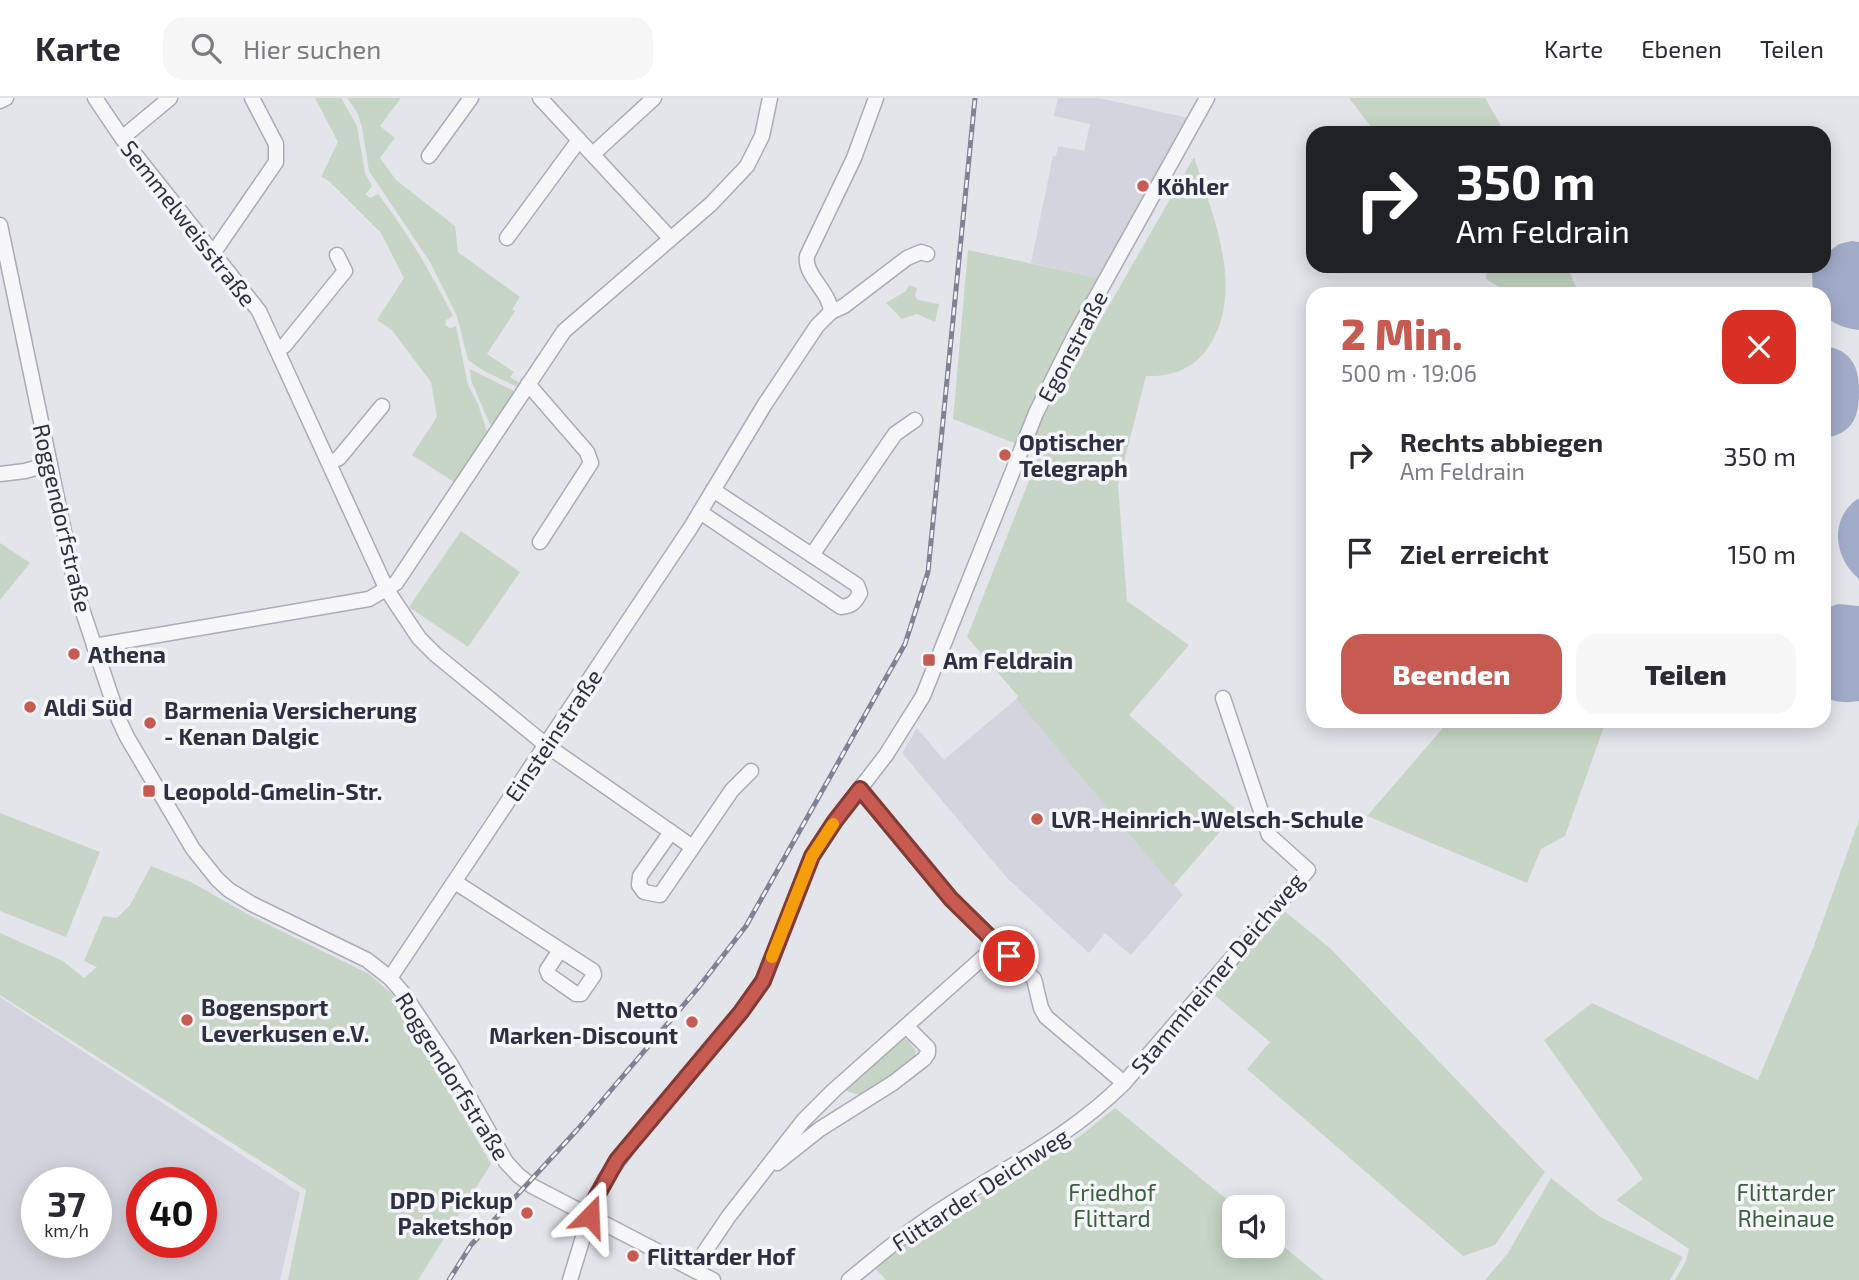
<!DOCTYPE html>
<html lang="de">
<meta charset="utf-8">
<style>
body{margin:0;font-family:"Exo 2",sans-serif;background:#f7f7f7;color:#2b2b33;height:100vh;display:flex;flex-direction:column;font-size:26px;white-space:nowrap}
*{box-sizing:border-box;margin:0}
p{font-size:23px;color:#7c7c81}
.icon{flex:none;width:38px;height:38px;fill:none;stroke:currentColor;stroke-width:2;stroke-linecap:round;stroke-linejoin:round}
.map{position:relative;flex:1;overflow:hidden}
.sheet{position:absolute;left:1306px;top:189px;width:525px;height:441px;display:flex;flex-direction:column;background:#fff;border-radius:21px;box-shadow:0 4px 18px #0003}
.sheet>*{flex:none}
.banner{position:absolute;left:1306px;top:28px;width:525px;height:147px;border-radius:21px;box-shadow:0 4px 18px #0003;background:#202124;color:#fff;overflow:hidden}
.fabs{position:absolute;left:1222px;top:1097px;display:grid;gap:14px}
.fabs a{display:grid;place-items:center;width:63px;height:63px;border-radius:14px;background:#fff;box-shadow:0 4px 18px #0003;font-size:35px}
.speed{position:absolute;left:21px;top:1069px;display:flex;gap:14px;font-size:35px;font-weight:700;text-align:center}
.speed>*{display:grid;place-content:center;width:91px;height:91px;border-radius:50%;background:#fff;box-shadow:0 4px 18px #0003;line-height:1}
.speed small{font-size:18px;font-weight:400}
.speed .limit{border:10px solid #d22;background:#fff;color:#111}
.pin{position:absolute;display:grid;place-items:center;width:60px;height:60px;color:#fff;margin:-30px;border:4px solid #fff;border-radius:50%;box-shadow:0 2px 7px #0007}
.me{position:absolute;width:77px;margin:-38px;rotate:21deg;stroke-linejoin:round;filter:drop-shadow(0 0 5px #0008)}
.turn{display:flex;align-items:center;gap:24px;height:147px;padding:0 35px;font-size:32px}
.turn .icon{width:91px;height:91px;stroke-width:2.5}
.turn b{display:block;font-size:49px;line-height:60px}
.round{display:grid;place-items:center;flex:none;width:74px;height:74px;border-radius:21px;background:#f7f7f7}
.summary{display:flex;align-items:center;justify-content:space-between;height:119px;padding:0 35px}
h1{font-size:42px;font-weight:800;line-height:52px;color:#c75b52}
.cta{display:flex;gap:14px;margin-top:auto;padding:14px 35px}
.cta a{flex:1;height:80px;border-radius:21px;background:#c75b52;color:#fff;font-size:28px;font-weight:800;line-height:80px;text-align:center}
.cta a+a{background:#f7f7f7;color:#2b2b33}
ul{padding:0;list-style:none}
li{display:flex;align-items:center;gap:21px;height:98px;padding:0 35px}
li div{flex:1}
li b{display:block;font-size:26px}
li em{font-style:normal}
header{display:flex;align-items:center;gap:42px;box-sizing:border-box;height:98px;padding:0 35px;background:#fff;border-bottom:2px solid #e1e1e2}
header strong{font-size:33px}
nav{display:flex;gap:38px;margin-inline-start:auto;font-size:24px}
.search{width:490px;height:63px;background:#f7f7f7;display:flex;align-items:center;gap:18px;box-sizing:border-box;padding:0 24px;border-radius:21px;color:#7c7c81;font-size:26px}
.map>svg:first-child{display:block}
.built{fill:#d3d4dd;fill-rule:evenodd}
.green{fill:#c6d5c6}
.water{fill:#a2acc9}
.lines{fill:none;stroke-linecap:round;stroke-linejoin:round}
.minor-casing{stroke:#a9abb5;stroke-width:17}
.minor{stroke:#f7f7fa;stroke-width:14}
.rail-casing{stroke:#7f8294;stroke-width:5}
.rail{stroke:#f4f5f9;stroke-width:2.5;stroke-dasharray:8;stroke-linecap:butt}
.route-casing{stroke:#813b35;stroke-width:18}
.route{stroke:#c75b52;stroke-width:12}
.slow{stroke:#f59e0b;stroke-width:12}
.poi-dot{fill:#c75b52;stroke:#f4f5f9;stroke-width:2.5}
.labels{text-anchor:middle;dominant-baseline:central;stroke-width:7;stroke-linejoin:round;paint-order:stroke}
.poi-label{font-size:23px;font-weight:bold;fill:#2d3043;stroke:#f4f5f9;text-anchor:start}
.street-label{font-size:23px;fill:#2d3043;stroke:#f4f5f9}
.park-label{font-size:23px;fill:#3b5e3c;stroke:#f4f5f9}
</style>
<header>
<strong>Karte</strong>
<div class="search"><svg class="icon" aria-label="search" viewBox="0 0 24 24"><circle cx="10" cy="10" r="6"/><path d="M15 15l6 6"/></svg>Hier suchen</div>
<nav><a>Karte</a><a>Ebenen</a><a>Teilen</a></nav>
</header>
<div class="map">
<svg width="1859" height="1182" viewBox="0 0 1859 1182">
<rect width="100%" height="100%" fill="#e4e5eb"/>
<g class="built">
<polygon points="1058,0 1099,0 1188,20 1103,181 1031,165 1053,58 1056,58 1058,48 1084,53 1090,26 1054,18"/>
<polygon points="1016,601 1183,797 1131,857 1105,835 1089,855 1007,780 902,655 917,630 944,662"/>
<path d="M0 899 300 1095 280 1182H0ZM96 1085V1144H37V1085ZM142 1085H201V1144H142Z"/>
</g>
<g class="green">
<path d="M315 0H341L357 28 365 75 372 88 366 96 370 100 378 96C409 137 430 173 453 218L446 222 445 227 450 230 456 228 468 287 478 306 487 334 454 384 412 357 437 319 431 284 392 232 377 222 404 180 381 135 329 83 321 79 338 44Z"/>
<polygon points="347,0 401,0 380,28 395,40 380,60 396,82 455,128 458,154 520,199 512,211 515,213 487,256 514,274 510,279 520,285 517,289 484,273 468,262 457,218 430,164 369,73 362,29 357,14"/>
<polygon points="1349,0 1485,0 1505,35 1376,35"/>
<path d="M1194 59C1213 118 1247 195 1207 251 1193 271 1171 279 1146 278L1118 387 1127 503 1189 547 1129 617 1238 713 1173 788 1016 601 1018 598 967 539 1040 355 953 321 968 152 1103 181 1067 245 1083 253Z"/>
<polygon points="1486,168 1567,168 1579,196 1510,196 1486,181"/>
<polygon points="909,187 917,190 915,198 918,202 939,206 935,224 917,216 902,221 886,205 906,193"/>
<polygon points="470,271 514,293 491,329 471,282"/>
<polygon points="461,433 520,474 468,549 409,509"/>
<polygon points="0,445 30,465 0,502"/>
<polygon points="1449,623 1606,623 1565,738 1541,751 1527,785 1367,718"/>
<polygon points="0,715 100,754 66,839 0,813"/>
<polygon points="1859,722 1859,1182 1675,1182 1686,1163 1689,1151 1616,1102 1643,1081 1544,942 1592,905 1758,982 1812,853"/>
<polygon points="151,768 191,784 249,817 369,876 393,897 491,1066 418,1182 288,1182 306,1092 0,897 0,835 63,863 84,880 97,869 84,863 103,818 117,820 130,807"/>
<polygon points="1282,811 1331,851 1545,1074 1495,1147 1463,1158 1247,971 1270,944 1212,895"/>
<polygon points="903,941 907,941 916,953 915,958 868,995 859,997 844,992"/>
<polygon points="1115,1010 1236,1109 1234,1110 1234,1148 1272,1148 1272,1139 1324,1182 886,1182 872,1167 1080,1038"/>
<polygon points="1551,1080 1600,1119 1683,1159 1670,1182 1485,1182 1508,1155"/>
</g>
<g class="water">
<path d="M1852 143 1859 144V232C1844 230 1835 227 1824 217V196H1813L1812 176 1816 168H1824V157L1839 146Z"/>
<path d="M1824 248C1852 252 1859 269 1859 294 1859 320 1852 336 1824 340Z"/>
<path d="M1859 400V481C1833 460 1829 419 1859 400Z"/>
<path d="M1838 506 1859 508V603C1847 605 1834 605 1824 598V511Z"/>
</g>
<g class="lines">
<g class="minor-casing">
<g id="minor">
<polyline points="95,0 122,40 259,213 387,492 419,540 436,557 546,647 671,734"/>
<polyline points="540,0 670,140"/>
<polyline points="0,3 6,0"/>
<polyline points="122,40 170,0"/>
<polyline points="593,56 654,0"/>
<polyline points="429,58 471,0"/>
<polyline points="0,127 77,496 119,622 127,639 193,751 217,781 229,792 252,806 367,862 390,880 403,895 451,967 506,1064 518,1077 532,1088 713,1182"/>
<polyline points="507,140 579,42"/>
<polyline points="214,154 276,64 276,46 252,0"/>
<path d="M831 214C830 193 804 178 807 158L854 60 876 0"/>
<polyline points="278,252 285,247 345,173 337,157"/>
<polyline points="528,286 587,354 591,365 540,444"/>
<polyline points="330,365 339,360 382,308"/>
<polyline points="0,376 25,373 50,366"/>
<path d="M700 414 841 509C851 508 855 505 860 495L857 487 713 392"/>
<polyline points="812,457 895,336 915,322"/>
<polyline points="94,548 369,501 396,485 564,233 711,106 747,68 762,38 770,0"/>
<polyline points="860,691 951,801 1034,881 1041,910 1046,919 1124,985"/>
<polyline points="692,749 671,734 640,778 639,787 644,794 660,797 732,692 751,673"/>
<polyline points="455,784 593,873 594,877 581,896 576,896 549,877 547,872 560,852"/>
<polyline points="390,880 691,429 765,306 817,228 831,214 844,208 907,160 921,154 927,156"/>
<polyline points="777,1065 820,1031 893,985 924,961 928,955 928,950 907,929"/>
<polyline points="693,1171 729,1118 803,1023 833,993 997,847"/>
<polyline points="570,1182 594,1103 605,1081 630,1047 741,914 763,883 812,758 835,723 886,657 923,598 1036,315 1074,239 1207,0"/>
<path d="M849 1182C875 1161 901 1138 930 1119 995 1075 1067 1042 1124 985L1308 772 1269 737 1223 600"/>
</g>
</g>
<use href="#minor" class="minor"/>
<g class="rail-casing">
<polyline id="rail" points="449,1182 471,1147 577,1032 698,890 746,828 905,546 928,474 975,0"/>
</g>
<use href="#rail" class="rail"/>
</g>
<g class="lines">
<g class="route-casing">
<polyline id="route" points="590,1118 594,1103 617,1062 741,914 763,883 812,758 835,723 860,691 951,801 1009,858"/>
</g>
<use href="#route" class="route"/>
<polyline class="slow" points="772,859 812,758 833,726"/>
</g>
<g class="poi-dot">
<circle cx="1143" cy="88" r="7"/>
<circle cx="1005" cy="357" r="7"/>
<circle cx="74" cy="556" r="7"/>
<rect x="922" y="555" width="14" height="14" rx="3.5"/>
<circle cx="30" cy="609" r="7"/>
<circle cx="150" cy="625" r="7"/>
<rect x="142" y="686" width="14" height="14" rx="3.5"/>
<circle cx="1037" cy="721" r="7"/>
<circle cx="187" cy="922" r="7"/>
<circle cx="692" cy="924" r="7"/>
<circle cx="527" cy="1115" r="7"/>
<circle cx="633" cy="1158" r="7"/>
</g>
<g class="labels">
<g class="poi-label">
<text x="1157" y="88">Köhler</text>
<text x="1019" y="344">Optischer<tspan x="1019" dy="26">Telegraph</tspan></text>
<text x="88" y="556">Athena</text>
<text x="943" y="562">Am Feldrain</text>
<text x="44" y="609">Aldi Süd</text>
<text x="164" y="612">Barmenia Versicherung<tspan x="164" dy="26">- Kenan Dalgic</tspan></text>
<text x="163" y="693">Leopold-Gmelin-Str.</text>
<text x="1051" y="721">LVR-Heinrich-Welsch-Schule</text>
<text x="201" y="909">Bogensport<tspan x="201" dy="26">Leverkusen e.V.</tspan></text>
<text x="678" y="911" text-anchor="end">Netto<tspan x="678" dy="26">Marken-Discount</tspan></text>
<text x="513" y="1102" text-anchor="end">DPD Pickup<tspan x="513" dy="26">Paketshop</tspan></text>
<text x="647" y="1158">Flittarder Hof</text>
</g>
<g class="street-label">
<text transform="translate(189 125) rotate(52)">Semmelweisstraße</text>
<text transform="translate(1072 248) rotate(-62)">Egonstraße</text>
<text transform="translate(63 420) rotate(77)">Roggendorfstraße</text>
<text transform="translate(553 637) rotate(-56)">Einsteinstraße</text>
<text transform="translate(1217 875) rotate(-50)">Stammheimer Deichweg</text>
<text transform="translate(453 978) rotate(58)">Roggendorfstraße</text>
<text transform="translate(980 1091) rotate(-33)">Flittarder Deichweg</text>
</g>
<g class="park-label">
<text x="1112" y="1094">Friedhof<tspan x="1112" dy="26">Flittard</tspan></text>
<text x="1786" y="1094">Flittarder<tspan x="1786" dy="26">Rheinaue</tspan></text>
</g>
</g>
</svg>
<div class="fabs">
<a><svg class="icon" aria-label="sound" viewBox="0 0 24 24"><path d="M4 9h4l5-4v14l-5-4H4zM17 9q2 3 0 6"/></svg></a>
</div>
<div class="speed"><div>37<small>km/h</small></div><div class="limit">40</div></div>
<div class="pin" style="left:1009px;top:858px;background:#d93025"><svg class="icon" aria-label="arrive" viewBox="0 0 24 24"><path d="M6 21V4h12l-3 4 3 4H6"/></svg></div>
<svg class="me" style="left:590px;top:1118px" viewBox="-20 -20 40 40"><path d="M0-17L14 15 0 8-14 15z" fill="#c75b52" stroke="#fff" stroke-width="4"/></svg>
<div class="banner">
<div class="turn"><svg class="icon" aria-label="right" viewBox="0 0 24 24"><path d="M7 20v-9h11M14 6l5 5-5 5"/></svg><div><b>350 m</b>Am Feldrain</div></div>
</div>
<section class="sheet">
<div class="summary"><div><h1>2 Min.</h1><p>500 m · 19:06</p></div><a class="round" style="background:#d93025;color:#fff"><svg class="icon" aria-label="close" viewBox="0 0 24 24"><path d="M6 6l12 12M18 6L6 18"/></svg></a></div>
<ul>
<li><svg class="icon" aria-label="right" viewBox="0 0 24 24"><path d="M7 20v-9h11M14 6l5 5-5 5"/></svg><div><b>Rechts abbiegen</b><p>Am Feldrain</p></div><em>350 m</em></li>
<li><svg class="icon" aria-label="arrive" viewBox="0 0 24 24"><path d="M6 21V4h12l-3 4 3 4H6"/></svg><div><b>Ziel erreicht</b></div><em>150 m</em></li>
</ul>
<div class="cta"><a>Beenden</a><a>Teilen</a></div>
</section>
</div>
